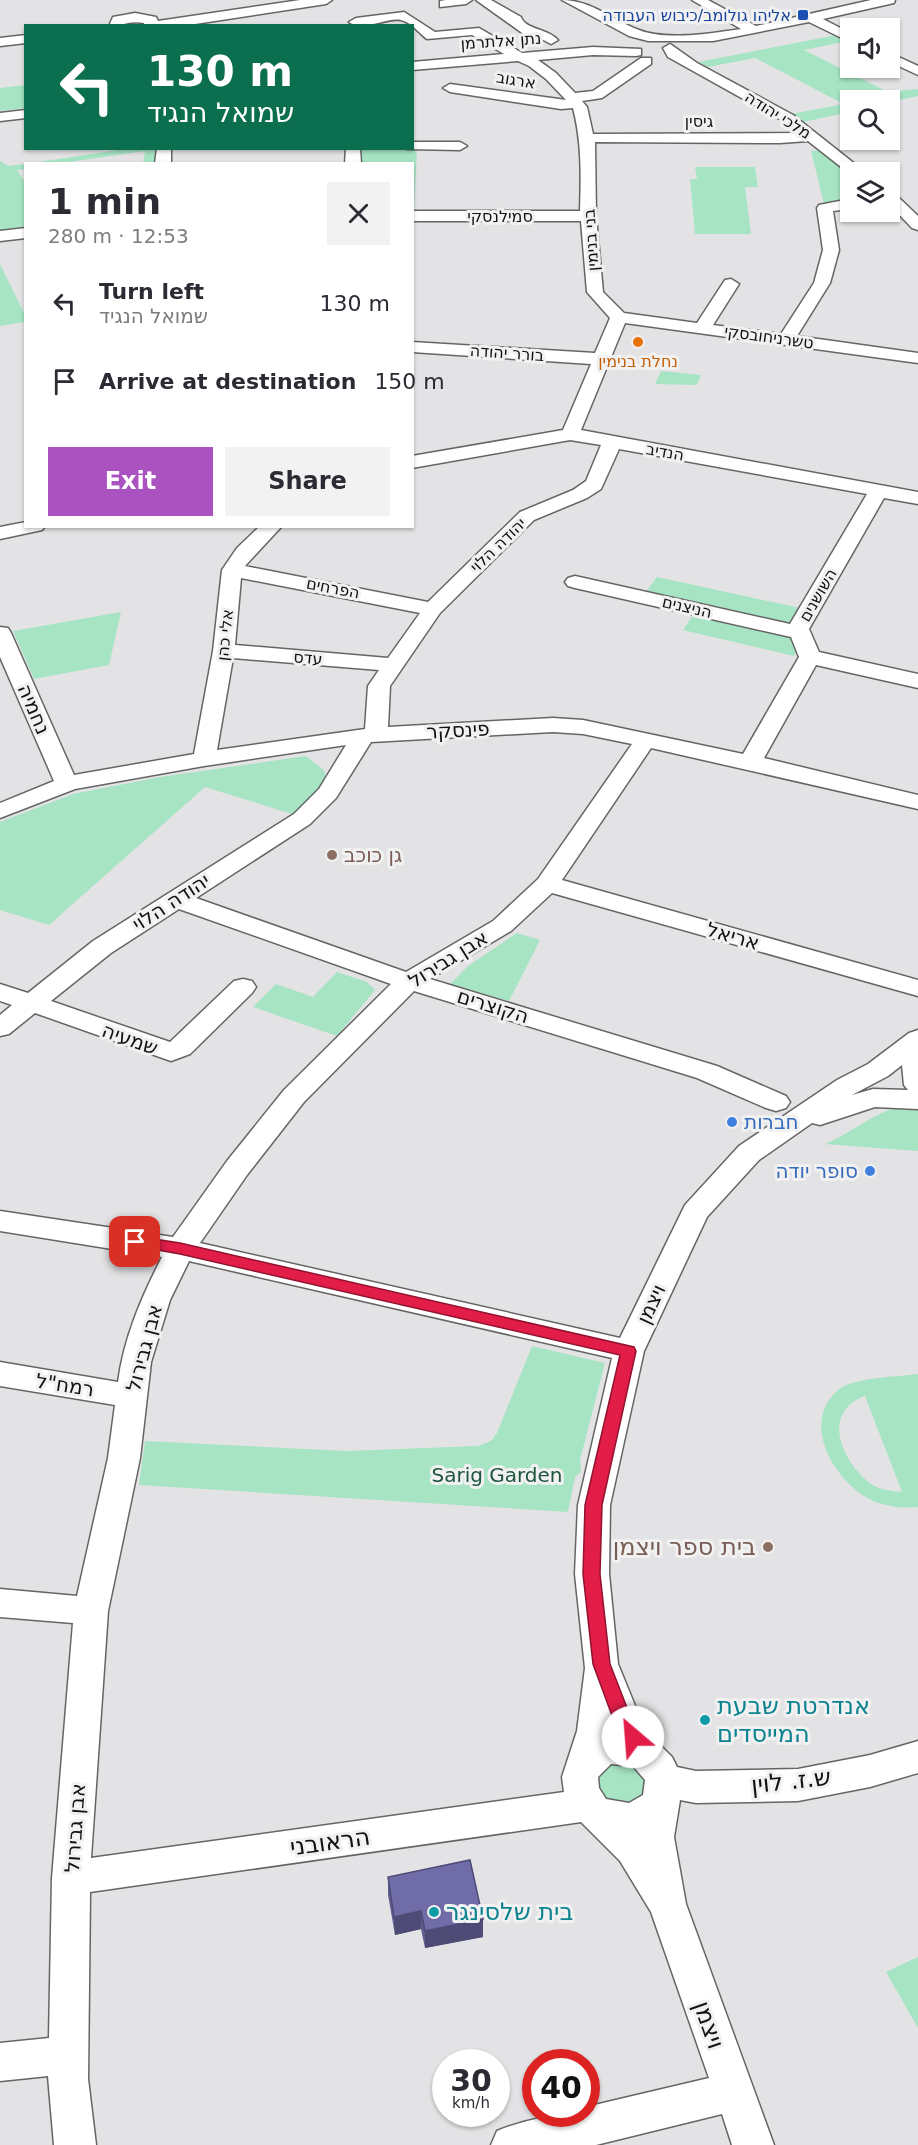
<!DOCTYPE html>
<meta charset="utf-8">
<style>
body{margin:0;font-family:"DejaVu Sans","Noto Sans Hebrew",sans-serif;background:#f2f2f3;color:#2b2b33;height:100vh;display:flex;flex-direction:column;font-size:22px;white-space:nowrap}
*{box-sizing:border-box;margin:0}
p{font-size:20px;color:#7c7c81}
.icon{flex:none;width:33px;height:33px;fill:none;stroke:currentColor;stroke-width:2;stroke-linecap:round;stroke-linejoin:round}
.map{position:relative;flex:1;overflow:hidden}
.side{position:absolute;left:24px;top:162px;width:390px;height:366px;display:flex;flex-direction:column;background:#fff;border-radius:0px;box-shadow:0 2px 4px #0004}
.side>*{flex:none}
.banner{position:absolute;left:24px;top:24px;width:390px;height:126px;border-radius:0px;box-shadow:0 2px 4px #0004;background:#0b6e4f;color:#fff;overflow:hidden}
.controls{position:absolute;left:840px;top:18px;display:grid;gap:12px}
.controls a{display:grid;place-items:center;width:60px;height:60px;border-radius:0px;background:#fff;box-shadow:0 2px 4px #0004;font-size:30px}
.speed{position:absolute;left:432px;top:2049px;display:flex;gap:12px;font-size:30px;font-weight:700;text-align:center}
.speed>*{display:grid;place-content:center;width:78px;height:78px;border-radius:50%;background:#fff;box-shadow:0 2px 4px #0004;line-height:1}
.speed small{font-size:15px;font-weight:400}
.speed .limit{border:9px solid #d22;background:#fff;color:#111}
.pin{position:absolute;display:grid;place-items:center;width:51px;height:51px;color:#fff;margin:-26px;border-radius:12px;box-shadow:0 3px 9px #0006}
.me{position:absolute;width:66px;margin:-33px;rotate:333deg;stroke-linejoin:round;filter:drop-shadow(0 0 4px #0008)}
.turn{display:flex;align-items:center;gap:21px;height:126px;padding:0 24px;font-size:27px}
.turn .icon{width:78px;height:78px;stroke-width:2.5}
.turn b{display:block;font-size:42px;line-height:51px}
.round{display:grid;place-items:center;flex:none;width:63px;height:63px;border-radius:0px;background:#f2f2f3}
.summary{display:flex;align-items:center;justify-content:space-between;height:102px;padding:0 24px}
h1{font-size:36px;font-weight:600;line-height:45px}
.cta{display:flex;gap:12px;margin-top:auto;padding:12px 24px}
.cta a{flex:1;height:69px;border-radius:0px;background:#aa52bf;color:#fff;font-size:24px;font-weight:600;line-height:69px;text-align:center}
.cta a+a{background:#f2f2f3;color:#2b2b33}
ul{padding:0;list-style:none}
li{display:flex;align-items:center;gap:18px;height:78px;padding:0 24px}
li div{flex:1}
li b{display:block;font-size:22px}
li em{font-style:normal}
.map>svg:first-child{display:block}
.green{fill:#a6e4c3;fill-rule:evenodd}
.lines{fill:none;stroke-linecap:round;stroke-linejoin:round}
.minor-casing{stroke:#656566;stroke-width:3}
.minor{fill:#fff;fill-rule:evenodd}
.wall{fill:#605d90}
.shaded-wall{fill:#4e4c76}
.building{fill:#706ca8;stroke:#4e4c76;stroke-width:1.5}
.route{fill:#e11d48;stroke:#92132f;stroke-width:1.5}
.transit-dot{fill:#1a4fb4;stroke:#f1f1f2;stroke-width:2}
.food-dot{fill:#e8710a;stroke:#f1f1f2;stroke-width:2}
.education-dot{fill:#8d6e63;stroke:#f1f1f2;stroke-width:2}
.shop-dot{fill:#3f7fe0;stroke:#f1f1f2;stroke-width:2}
.culture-dot{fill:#0f9aa8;stroke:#f1f1f2;stroke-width:2}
.labels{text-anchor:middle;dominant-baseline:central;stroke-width:6;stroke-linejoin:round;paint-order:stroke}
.far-transit-label{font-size:16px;fill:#164399;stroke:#f1f1f2;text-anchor:end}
.far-street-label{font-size:16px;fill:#121213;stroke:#f1f1f2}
.far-food-label{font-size:16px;fill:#c56008;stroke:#f1f1f2}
.street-label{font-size:20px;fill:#121213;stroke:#f1f1f2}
.education-label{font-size:20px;fill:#785e54;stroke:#f1f1f2;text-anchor:start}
.shop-label{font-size:20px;fill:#366cbe;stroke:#f1f1f2;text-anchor:start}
.park-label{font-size:20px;fill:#1d563d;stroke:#f1f1f2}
.near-education-label{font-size:24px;fill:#785e54;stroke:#f1f1f2;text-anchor:end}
.near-culture-label{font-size:24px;fill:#0d838f;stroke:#f1f1f2;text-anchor:start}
.near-street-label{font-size:24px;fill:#121213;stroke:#f1f1f2}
</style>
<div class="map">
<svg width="918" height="2145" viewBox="0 0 918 2145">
<rect width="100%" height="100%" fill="#e3e3e5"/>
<g class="green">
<polygon points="837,35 848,41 804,50 888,92 918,89 918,96 890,102 850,100 850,112 803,122 790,114 839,105 840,102 755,58 708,67 698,62"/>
<polygon points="25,85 25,108 0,111 0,88"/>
<polygon points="132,148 157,149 154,163 143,163 145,151 61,163 32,163"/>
<polygon points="417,148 414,214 412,214 412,164 357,164 359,149"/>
<polygon points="830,150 850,172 850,204 825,208 811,151"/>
<polygon points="0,161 8,166 25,164 25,169 17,170 25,182 25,232 0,236"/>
<polygon points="695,167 755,167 758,187 745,187 751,234 695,234 690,179 697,179"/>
<polygon points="0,264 25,315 25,322 0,326"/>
<polygon points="661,371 701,375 697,385 655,384"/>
<polygon points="657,577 800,608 789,625 644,594"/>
<polygon points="121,612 109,665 34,679 13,631"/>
<polygon points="695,612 789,634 800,644 794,656 683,630"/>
<polygon points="306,756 324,770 326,777 315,794 295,815 205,787 49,925 0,910 0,822 73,794 160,777"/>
<polygon points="517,933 540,940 509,1001 449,985 468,966"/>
<polygon points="337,972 367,982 375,990 337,1036 253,1007 276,984 313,997"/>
<path d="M900 1107 918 1109V1151L825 1144C850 1134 874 1112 900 1107Z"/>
<polygon points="532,1346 605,1363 580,1460 581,1472 575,1477 568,1512 139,1485 145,1441 347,1451 478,1446 491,1441 497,1433"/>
<path d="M918 1374V1507C901 1509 879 1506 864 1496 832 1475 802 1423 837 1391 852 1377 897 1377 918 1374ZM865 1396 902 1492C892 1491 880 1490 871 1484 842 1462 820 1412 865 1396Z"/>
<polygon points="599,1759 648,1766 648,1803 607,1810 588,1776"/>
<polygon points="918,1957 918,2028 886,1972"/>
</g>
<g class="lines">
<g class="minor-casing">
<g id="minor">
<path d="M300 0H332L326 4 182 26H144V23C130 20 122 26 109 26L113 17 135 13 156 17 158 21Z"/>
<polygon points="446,0 472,0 466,4 440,7 440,1"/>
<path d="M476 0H491L521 17C526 30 547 28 558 40L551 44 534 35H525Z"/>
<path d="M562 0C591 0 612 20 639 30 666 41 713 33 741 29L692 0H708L756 26 871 0H895L894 3 823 19 850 33V42L809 22 713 41H648L629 36Z"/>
<path d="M404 12 435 32 479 28 522 53 593 47 641 49V55L636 56 593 55 538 60 556 73 575 93 593 91 641 58H651V64L602 98 582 101 587 107 593 134 798 133 783 121 668 57 663 48 670 44 697 63 793 115 865 172 850 174 808 141 780 143 595 142 596 216 603 292 624 313 697 323 725 280 731 279 739 284 713 325 781 334 814 283 823 250 817 208 819 205 850 199V209L833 211 839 250 830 283 797 336 918 353V363L625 323 581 430 918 492V504L884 498 809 629 819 652 918 674V688L816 665 764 758 918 795V809L651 748 562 880 918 980V996L552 893 511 931 430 979 717 1066 786 1096 790 1102 786 1108 776 1111 766 1108 697 1078 414 991 304 1102 247 1175 200 1243 620 1338 685 1205 739 1146 837 1080 868 1064 909 1033 918 1030V1109L875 1107 820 1125 812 1123 759 1160 707 1217 644 1351 610 1505 609 1574 618 1664 638 1713 659 1744 672 1757 677 1767 696 1771 798 1769 870 1755 918 1741V1773L870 1787 798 1801 696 1803 680 1800 674 1837 686 1904 774 2145H732L722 2114 596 2145H491L497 2131C526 2119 556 2114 586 2114V2107L709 2078 651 1912 620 1861 581 1822 90 1892 88 2079 96 2145H54L48 2076 0 2081V2043L49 2038 52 1878 73 1623 0 1617V1589L77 1596 108 1458 115 1405 0 1386V1362L118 1382C124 1337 142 1296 162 1257L0 1231V1211L173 1237 227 1161 284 1090 391 984 179 909 111 953 51 1001 170 1042 234 981 243 979 252 981 256 987 252 993 190 1054 171 1061 35 1013 9 1034 0 1036V1015L12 1005 0 1001V984L28 993 93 941 294 814 319 789 346 745 204 766 75 789 0 818V803L54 781 0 657V627L8 628 11 633 74 775 194 754 213 651 222 570 237 548 260 526H282L245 566 428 602 520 512 573 490 586 481 601 445 570 440 412 468V456L563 430 591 364 412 352V342L595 353 610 318 587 292 581 221H412V211H580C581 176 582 142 573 108L561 109 450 92 443 88 450 84 566 100 546 79 529 66 518 61 412 70V62L504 54 472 35 427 39C419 33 411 22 401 20 386 17 362 33 349 22L356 18ZM619 449 867 494 790 624 575 576 568 578 565 582 568 586 575 588 791 637 799 657 743 754 583 720 553 718 388 727 390 686 440 613 534 520 587 498 601 489ZM241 578 420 613 388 658 235 645ZM233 658 379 670 368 686 365 729 217 750ZM553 732 583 734 632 744 538 879 493 921 406 972 196 898 310 824 336 798 371 742ZM902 1065 904 1085 908 1090 873 1089 852 1095 888 1076ZM189 1261 612 1358 578 1505 575 1574 585 1668 577 1731 562 1777 564 1792 91 1858 108 1611 140 1458 151 1362 170 1300ZM611 1764 633 1766 645 1780 643 1795 629 1803 606 1799 599 1788 598 1777Z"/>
<polygon points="26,35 26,43 0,46 0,38"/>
<polygon points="890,53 918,66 918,75 890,62"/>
<polygon points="26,110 26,118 0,121 0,113"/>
<polygon points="412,142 460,142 467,146 460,150 407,149 412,148"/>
<polygon points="157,148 171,148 171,164 155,164"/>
<polygon points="346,148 360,148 361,164 345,164"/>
<polygon points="890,192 895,194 918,216 918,230 912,228 890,205"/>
<polygon points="26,228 26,238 0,241 0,231"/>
<polygon points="26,522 26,526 45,526 42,530 0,539 0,527"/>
</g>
</g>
<use href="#minor" class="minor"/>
</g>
<polygon class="wall" points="388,1877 483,1937 425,1948 421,1929 395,1935 388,1895"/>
<g class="shaded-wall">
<polygon points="421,1911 421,1929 395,1935 394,1917"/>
<polygon points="483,1919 483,1937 425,1948 425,1931"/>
</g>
<polygon class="building" points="470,1860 483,1919 425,1931 421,1911 394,1917 388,1877"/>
<polygon class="route" points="135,1236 180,1243 634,1347 636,1351 602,1505 600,1574 610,1664 631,1718 642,1737 639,1742 633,1744 626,1742 614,1721 593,1664 583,1574 585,1505 620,1355 180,1254 130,1245 128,1242 130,1238"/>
<rect class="transit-dot" x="797" y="9" width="12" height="12" rx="3"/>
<circle class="food-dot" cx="638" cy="342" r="6"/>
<g class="education-dot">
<circle cx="332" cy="855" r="6"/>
<circle cx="768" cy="1547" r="6"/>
</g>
<g class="shop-dot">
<circle cx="732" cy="1122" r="6"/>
<circle cx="870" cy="1171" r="6"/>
</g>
<g class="culture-dot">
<circle cx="705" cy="1720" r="6"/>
<circle cx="434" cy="1912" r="6"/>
</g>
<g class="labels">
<g class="far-transit-label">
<text x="791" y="15">אליהו גולומב/כיבוש העבודה</text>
</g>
<g class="far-street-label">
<text transform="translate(501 41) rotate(-4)">נתן אלתרמן</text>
<text transform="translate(516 80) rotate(9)">ארגוב</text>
<text transform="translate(778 115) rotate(32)">מלכי יהודה</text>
<text x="699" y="121">גיסין</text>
<text x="500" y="216">סמילנסקי</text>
<text transform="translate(591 240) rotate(-94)">בני בנימין</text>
<text transform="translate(769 337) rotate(8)">טשרניחובסקי</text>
<text transform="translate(507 353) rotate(4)">בורר יהודה</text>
<text transform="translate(665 452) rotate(10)">הנדיב</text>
<text transform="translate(498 545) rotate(-44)">יהודה הלוי</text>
<text transform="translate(333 588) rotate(11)">הפרחים</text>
<text transform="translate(818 595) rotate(-60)">השושנים</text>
<text transform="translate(687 607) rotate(13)">הניצנים</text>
<text transform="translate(225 635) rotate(-84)">אלי כהן</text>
<text transform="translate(308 658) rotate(5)">עדס</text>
</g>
<g class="far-food-label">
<text x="638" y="361">נחלת בנימין</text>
</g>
<g class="street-label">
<text transform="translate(34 709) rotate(67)">נחמיה</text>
<text transform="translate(458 730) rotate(-3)">פינסקר</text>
<text transform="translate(171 902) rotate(-33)">יהודה הלוי</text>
<text transform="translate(733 936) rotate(16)">אריאל</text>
<text transform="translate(448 959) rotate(-32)">אבן גבירול</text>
<text transform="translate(493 1006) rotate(17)">הקוצרים</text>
<text transform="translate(130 1039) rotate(20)">שמעיה</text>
<text transform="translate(651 1304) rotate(-65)">ויצמן</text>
<text transform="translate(144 1348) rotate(-75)">אבן גבירול</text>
<text transform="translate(65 1385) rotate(9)">רמח"ל</text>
<text transform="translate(75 1828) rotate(-86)">אבן גבירול</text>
</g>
<g class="education-label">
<text x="344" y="855">גן כוכב</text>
</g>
<g class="shop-label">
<text x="744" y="1122">חברות</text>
<text x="858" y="1171" text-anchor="end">סופר יודה</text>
</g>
<g class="park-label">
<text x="497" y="1475">Sarig Garden</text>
</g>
<g class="near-education-label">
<text x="756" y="1547">בית ספר ויצמן</text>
</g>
<g class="near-culture-label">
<text x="717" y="1706">אנדרטת שבעת<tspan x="717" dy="28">המייסדים</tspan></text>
<text x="446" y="1912">בית שלסינגר</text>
</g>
<g class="near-street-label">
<text transform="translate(791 1781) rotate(-6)">ש.ז. לוין</text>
<text transform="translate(330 1842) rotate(-8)">הראובני</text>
<text transform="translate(709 2025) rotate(71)">ויצמן</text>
</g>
</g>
</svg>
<div class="controls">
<a><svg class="icon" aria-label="sound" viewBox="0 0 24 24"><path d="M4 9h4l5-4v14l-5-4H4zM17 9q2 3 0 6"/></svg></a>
<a><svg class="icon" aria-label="search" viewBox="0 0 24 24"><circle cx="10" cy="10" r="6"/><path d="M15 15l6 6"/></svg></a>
<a><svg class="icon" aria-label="layers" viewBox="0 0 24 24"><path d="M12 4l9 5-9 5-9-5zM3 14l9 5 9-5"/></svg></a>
</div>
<div class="speed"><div>30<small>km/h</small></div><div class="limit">40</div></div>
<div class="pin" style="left:135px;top:1242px;background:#d93025"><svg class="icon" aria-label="arrive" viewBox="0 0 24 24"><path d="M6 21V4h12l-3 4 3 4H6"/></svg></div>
<svg class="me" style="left:633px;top:1737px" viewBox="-20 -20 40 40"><circle r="19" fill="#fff"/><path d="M0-13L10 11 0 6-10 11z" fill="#e11d48"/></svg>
<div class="banner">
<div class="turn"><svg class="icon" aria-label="left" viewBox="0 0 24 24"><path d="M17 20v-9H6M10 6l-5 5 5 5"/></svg><div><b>130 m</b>שמואל הנגיד</div></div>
</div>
<section class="side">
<div class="summary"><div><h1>1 min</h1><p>280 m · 12:53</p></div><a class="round"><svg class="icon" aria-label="close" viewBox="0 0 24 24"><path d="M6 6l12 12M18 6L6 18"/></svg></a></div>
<ul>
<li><svg class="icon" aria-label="left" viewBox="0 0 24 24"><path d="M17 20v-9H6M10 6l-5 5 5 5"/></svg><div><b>Turn left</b><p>שמואל הנגיד</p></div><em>130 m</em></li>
<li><svg class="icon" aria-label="arrive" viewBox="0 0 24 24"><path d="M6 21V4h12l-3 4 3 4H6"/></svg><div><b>Arrive at destination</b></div><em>150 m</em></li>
</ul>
<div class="cta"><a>Exit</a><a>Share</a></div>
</section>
</div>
